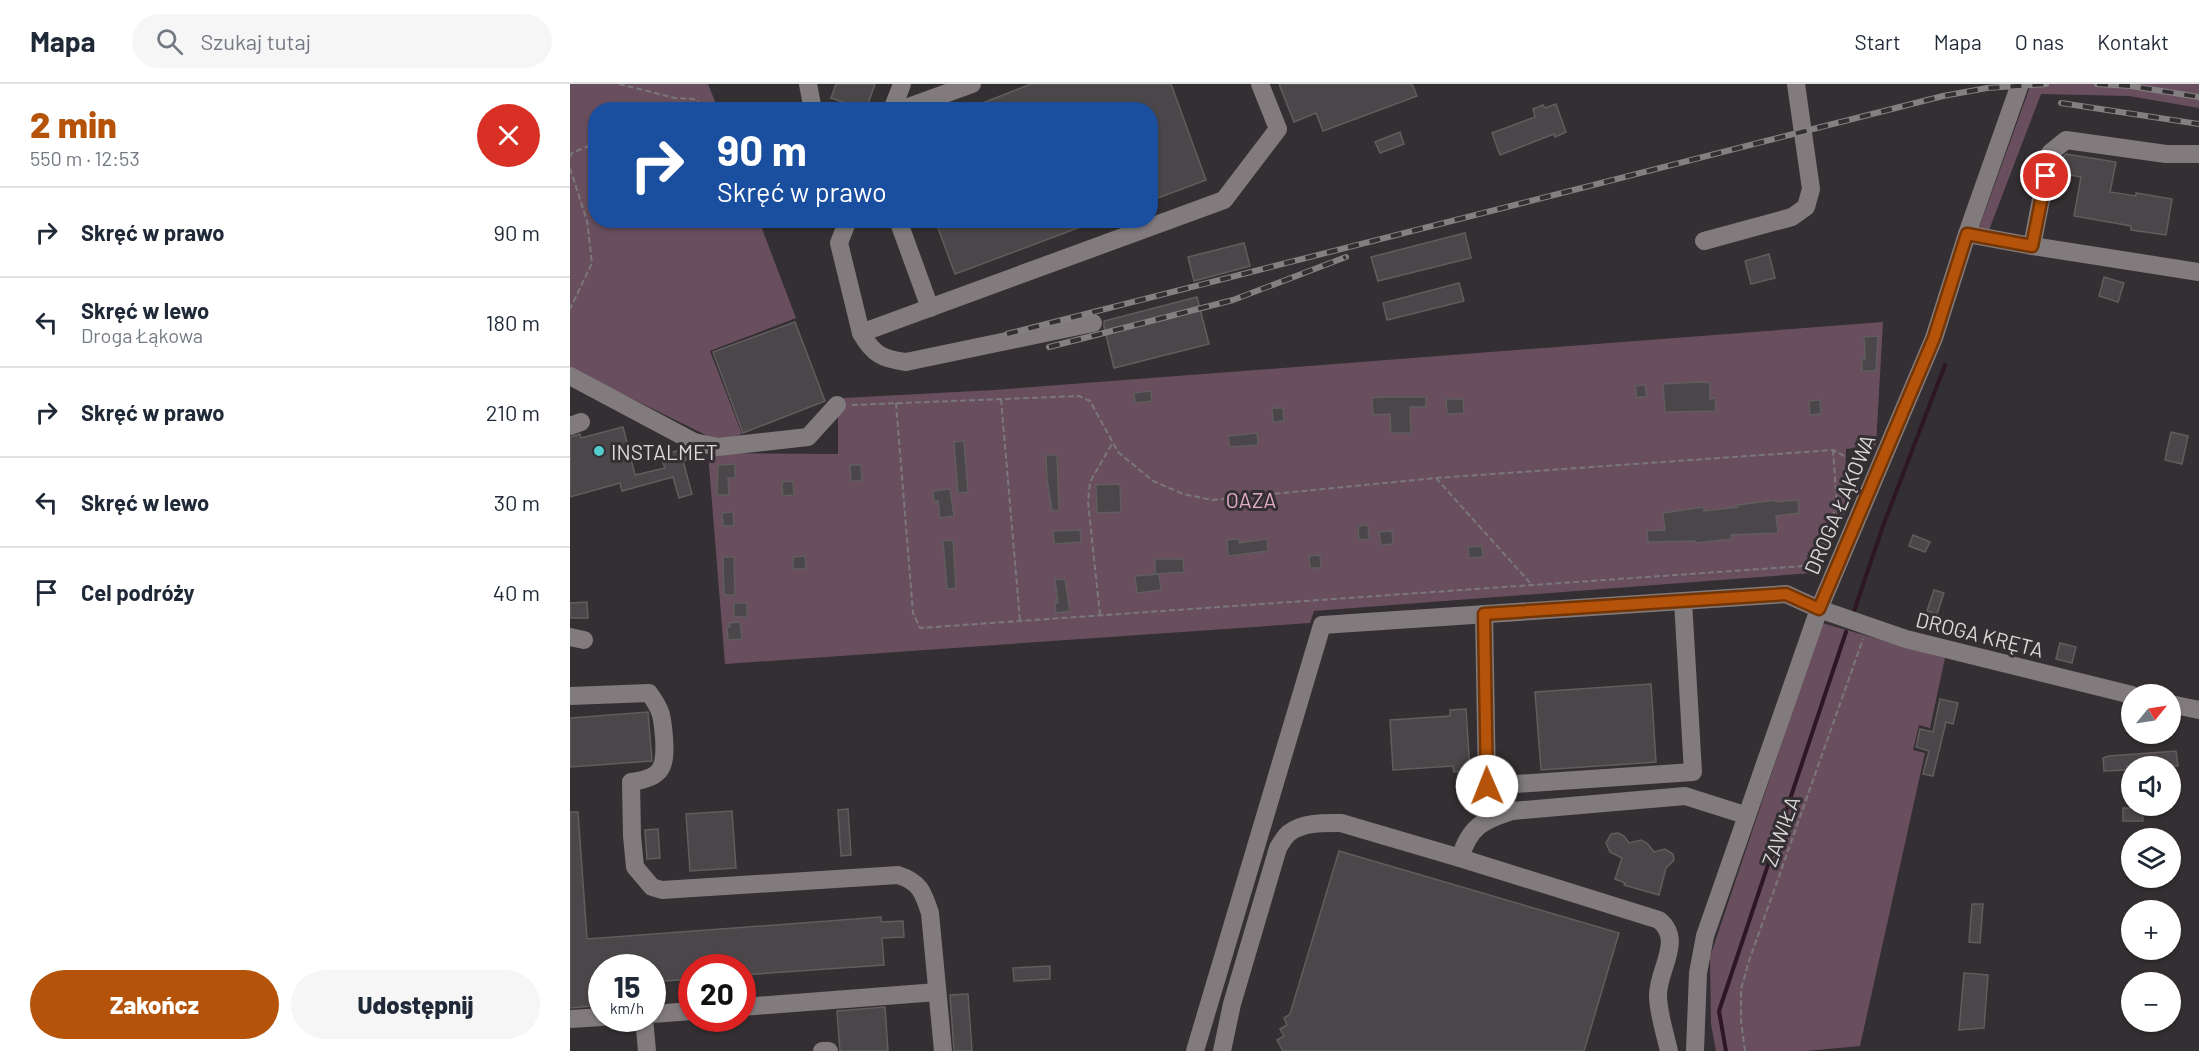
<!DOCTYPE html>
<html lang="pl">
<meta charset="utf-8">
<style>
body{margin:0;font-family:Barlow,sans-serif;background:#f6f6f7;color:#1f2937;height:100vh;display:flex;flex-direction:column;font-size:22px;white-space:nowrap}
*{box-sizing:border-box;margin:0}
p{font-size:20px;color:#747a83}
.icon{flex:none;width:33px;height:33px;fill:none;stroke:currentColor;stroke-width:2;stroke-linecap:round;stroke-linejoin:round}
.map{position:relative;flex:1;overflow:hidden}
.panel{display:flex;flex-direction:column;background:#fff;width:570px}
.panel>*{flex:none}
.banner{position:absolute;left:18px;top:18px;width:570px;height:126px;border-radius:24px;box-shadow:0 2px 4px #0004;background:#1a4fa0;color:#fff;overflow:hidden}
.needle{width:39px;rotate:60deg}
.buttons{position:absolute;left:1551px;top:600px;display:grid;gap:12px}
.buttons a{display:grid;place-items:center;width:60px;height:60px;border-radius:50%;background:#fff;box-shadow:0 2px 4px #0004;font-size:30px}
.speed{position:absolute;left:18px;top:870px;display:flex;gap:12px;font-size:30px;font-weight:700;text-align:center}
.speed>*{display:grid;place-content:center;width:78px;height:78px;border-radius:50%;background:#fff;box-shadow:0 2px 4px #0004;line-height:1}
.speed small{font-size:15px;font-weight:400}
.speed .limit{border:9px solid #d22;background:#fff;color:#111}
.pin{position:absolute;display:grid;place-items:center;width:51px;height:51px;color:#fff;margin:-26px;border:3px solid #fff;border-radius:50%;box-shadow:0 2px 6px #0007}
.me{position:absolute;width:66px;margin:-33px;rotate:359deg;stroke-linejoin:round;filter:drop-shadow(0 0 4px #0008)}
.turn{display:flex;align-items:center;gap:21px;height:126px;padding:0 30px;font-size:27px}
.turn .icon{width:78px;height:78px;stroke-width:2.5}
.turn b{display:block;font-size:42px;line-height:51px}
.round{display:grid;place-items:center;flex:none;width:63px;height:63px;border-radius:32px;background:#f6f6f7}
.overview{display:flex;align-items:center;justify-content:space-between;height:102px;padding:0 30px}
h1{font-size:36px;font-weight:800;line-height:45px;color:#b45309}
.button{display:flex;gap:12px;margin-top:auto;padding:12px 30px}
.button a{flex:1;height:69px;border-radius:36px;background:#b45309;color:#fff;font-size:24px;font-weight:800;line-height:69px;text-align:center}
.button a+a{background:#f6f6f7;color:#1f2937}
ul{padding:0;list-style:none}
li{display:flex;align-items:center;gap:18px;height:90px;padding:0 30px;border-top:2px solid #e0e1e3}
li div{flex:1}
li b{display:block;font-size:22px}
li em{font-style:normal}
header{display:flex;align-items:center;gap:36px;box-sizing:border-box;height:84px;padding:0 30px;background:#fff;border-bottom:2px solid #e0e1e3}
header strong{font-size:28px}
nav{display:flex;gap:33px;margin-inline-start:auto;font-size:21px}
.search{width:420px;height:54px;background:#f6f6f7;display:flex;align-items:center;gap:15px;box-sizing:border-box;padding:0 21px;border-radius:33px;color:#747a83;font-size:22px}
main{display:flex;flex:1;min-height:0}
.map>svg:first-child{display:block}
.green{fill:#694f5d}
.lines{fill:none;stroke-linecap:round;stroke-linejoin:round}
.stream{stroke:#2e1724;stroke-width:4}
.building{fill:#4b4649;stroke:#615c5e;stroke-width:1.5}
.path{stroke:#7b7779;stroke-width:2;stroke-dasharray:6 3;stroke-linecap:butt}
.minor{stroke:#817b7e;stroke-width:18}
.rail-casing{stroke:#848082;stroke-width:6}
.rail{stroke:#342f32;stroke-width:4;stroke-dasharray:11;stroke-linecap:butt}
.route-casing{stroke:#753606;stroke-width:15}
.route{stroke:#b45309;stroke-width:10}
.poi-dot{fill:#52cdce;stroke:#342f32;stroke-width:2}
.labels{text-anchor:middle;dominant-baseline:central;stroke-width:6;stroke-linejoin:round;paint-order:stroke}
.poi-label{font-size:21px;fill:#dbd8d9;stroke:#342f32;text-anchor:start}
.park-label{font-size:21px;fill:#e2acc9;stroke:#342f32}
.street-label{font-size:21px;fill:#dbd8d9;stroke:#342f32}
</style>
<header>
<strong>Mapa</strong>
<div class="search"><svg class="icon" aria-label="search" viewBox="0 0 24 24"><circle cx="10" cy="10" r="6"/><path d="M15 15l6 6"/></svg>Szukaj tutaj</div>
<nav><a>Start</a><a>Mapa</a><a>O nas</a><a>Kontakt</a></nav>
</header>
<main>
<section class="panel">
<div class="overview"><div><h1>2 min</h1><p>550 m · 12:53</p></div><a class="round" style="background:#d93025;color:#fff"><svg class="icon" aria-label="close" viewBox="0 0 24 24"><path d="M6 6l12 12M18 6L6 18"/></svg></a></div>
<ul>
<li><svg class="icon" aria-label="right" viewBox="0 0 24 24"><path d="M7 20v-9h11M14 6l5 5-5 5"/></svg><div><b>Skręć w prawo</b></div><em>90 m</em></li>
<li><svg class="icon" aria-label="left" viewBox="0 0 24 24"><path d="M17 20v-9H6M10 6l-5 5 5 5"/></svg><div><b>Skręć w lewo</b><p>Droga Łąkowa</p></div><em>180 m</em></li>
<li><svg class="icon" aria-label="right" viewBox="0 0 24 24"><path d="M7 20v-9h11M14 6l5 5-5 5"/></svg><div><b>Skręć w prawo</b></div><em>210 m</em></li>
<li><svg class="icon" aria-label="left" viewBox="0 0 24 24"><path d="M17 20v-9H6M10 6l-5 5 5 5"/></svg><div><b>Skręć w lewo</b></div><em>30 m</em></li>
<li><svg class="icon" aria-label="arrive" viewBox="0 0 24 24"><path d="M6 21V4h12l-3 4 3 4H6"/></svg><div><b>Cel podróży</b></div><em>40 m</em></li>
</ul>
<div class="button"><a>Zakończ</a><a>Udostępnij</a></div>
</section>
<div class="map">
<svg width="1629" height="967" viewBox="0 0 1629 967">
<rect width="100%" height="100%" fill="#342f32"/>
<g class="green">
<polygon points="0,0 138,0 148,25 26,26 26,136 189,137 226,234 140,267 172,350 157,355 146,356 0,284"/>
<polygon points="1461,0 1629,0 1629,24 1559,12 1471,10 1419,146 1409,144"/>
<polygon points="1313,238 1306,361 1276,365 1275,428 1242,489 744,527 740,539 155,580 138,369 268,370 268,316 274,314 424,306"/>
<polygon points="1252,539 1375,574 1360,644 1349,641 1343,666 1355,669 1290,962 1236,967 1146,967 1141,940 1140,873"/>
</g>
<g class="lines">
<g class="stream">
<polyline points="1283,530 1313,442 1375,281"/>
<polyline points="1156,967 1149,927 1276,548"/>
</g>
</g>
<g class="building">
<polygon points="266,0 305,0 296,26 261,14"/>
<polygon points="461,0 601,0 636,96 580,117 580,26 395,26"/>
<polygon points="709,0 842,0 847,12 753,47 746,29 724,38"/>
<polygon points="986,20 996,48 985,53 984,50 930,71 922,49 965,33 963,25 973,21 975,24"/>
<polygon points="830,48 834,60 810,69 805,58"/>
<polygon points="1496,70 1546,78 1540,108 1566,112 1566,109 1602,115 1596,151 1561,146 1561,142 1504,132 1511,93 1489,89 1492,74"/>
<polygon points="365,136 524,136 524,138 385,190"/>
<polygon points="895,149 901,174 808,197 801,173"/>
<polygon points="674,159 680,182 624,197 618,173"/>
<polygon points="1199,170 1205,194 1181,200 1175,177"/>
<polygon points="1534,193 1554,199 1548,218 1529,212"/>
<polygon points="889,199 894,217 817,236 813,219"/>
<polygon points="627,213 639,260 544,284 534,243 534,237"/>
<polygon points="225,238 255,317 173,349 143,268"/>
<polygon points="1308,252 1306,287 1292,287 1292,275 1295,275 1294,253"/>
<polygon points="1130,298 1140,299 1140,315 1145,314 1146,327 1095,328 1093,300"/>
<polygon points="1075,301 1077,312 1067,314 1065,302"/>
<polygon points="581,307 582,317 565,319 564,309"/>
<polygon points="813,313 856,313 856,323 840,323 841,349 821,349 820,330 803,331 802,314"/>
<polygon points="876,315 893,315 894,329 877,330"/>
<polygon points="1250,316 1251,330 1240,331 1239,317"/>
<polygon points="702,324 713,324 714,337 703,338"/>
<polygon points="53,343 65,391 95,384 90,372 113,365 117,376 113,377 122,410 109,414 103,393 52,407 50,399 0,413 0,353 10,350 11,354"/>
<polygon points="1601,348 1618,352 1612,380 1595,376"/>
<polygon points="687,349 688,361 660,363 658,352"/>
<polygon points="394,357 398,408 388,409 384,358"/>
<polygon points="476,371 487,371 489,426 482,427 477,395"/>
<polygon points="165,380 165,394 158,394 159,411 147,411 148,381"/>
<polygon points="280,381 291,381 292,397 281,397"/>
<polygon points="223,397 224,411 213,412 212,398"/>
<polygon points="550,400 551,428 527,429 526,401"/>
<polygon points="380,405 384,432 370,434 368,417 364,418 363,407"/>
<polygon points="1206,416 1206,418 1228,416 1229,429 1206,432 1208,449 1161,451 1162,455 1126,459 1125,457 1078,458 1077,447 1095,446 1093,429 1134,423 1134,427 1168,423 1168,421"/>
<polygon points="163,428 164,442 153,442 152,429"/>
<polygon points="798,441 799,455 789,456 788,442"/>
<polygon points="510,446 511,458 484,460 483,447"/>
<polygon points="822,447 823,460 811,461 809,448"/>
<polygon points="1343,451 1360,458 1355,468 1339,462"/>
<polygon points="669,455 669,459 697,455 698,467 658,472 657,456"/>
<polygon points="383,456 386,504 377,505 373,457"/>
<polygon points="912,462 913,473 899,474 898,463"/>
<polygon points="750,471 751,484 740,484 739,472"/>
<polygon points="235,472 236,485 223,485 223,473"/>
<polygon points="153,473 164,473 165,511 154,511"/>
<polygon points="585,475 613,475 614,488 585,490"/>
<polygon points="589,490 591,506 567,509 565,492"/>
<polygon points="495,495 500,527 486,529 485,519 488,519 485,496"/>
<polygon points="1364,506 1374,509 1367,530 1357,527"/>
<polygon points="17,518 18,534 0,534 0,519"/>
<rect x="164" y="519" width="13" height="14"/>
<polygon points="170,538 172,555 158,556 157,543 160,543 159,539"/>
<polygon points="1490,559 1506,563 1502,579 1486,575"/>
<polygon points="1081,600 1086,678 971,686 965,608"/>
<polygon points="1370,615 1388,619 1383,640 1376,638 1363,692 1353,690 1359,667 1346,663 1350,645 1363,648"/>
<polygon points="896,625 900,687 884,688 883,682 823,686 820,636 880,632 880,626"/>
<polygon points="78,628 82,677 0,683 0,634"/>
<polygon points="1606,667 1608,682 1557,682 1557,686 1534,687 1533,674 1539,672"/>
<polygon points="1553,724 1572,724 1573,737 1553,737"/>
<polygon points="278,725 281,771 271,772 268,726"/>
<polygon points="162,727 166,784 120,787 116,730"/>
<polygon points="0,728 8,728 17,855 311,833 311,838 333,837 334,853 312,854 314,881 172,891 172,884 122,884 122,895 82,898 82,884 32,884 32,901 20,902 22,922 0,924"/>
<polygon points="88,745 90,774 77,775 75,746"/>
<polygon points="1048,749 1054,752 1059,759 1071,756 1077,759 1084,768 1095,765 1103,770 1104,776 1096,784 1089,811 1054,801 1055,799 1045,795 1052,774 1040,768 1036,759 1041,750"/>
<polygon points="769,767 1049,849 1014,967 713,967 707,956 714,952 710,945 717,941 714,934 720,930"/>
<polygon points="1402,820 1413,820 1410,859 1399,858"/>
<polygon points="480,882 480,895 444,897 443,884"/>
<polygon points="1394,889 1418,891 1414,944 1389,946"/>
<polygon points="398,910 402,967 384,967 380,911"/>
<polygon points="315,923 318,967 270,967 267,927"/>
</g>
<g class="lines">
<g class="path">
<polyline points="49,0 105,14 123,15 137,23 150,19"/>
<polyline points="118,26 132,21"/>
<polyline points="0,73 2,69 26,59"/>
<polyline points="0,84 17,137 22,179 0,225"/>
<polyline points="431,315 450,537"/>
<polyline points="326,319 343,529 350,544 1234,482 1243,472 1267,422 1263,366"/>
<polyline points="282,321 509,312 520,317 548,368 583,397 613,410 642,416 866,394 1263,366 1276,373"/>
<polyline points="866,394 962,501"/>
<polyline points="530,531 518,418 520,398 543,358"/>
<polyline points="1175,967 1171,937 1171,905 1179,877 1293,555"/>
</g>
<g class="minor">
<polyline points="238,0 243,26"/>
<polyline points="322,26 332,0"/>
<polyline points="330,26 402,0"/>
<polyline points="278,136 269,159 291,249 654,116 708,45 690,0"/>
<polyline points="328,136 360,224"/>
<polyline points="1397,150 1462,162 1629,188"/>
<polyline points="1134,157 1222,133 1236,123 1241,105 1226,0"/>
<polyline points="1462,162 1480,69 1496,56 1596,70 1629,70"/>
<path d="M291 249C303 270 312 275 336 278L523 239"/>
<polyline points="0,292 124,358 148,363 238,353 267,321"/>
<polyline points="0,342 11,338"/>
<polyline points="914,530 917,702 1123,688 1113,517"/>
<polyline points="0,553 14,556"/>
<path d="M0 612 79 609C92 627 92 631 94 653 96 683 93 694 61 698L62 752 65 783 82 803 92 806 328 791C350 798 353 808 360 829L373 967"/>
<polyline points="1600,620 1629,626"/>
<path d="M890 774C900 742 912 737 942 727L1115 712 1175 731"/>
<polyline points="172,923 367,908"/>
<polyline points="82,930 122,927"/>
<polyline points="74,934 77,967"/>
<polyline points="0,935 32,933"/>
<polyline points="252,967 259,967"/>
<polyline points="625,967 752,541 1216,510 1249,525 1336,555 1562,611"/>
<path d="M652 967 662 920 708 764C711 759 715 752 719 749 733 738 755 739 771 739L890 774 1089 836C1114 856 1088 885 1088 911 1088 929 1095 949 1099 967"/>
<polyline points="1125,967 1128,889 1135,852 1249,525 1364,254 1397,150 1450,0"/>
</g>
<g class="rail-casing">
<g id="rail">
<polyline points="1527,0 1561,2 1629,13"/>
<polyline points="1491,19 1629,40"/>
<polyline points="437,250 1373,12 1417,4 1476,0"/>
<polyline points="479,263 663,216 776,173"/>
</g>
</g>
<use href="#rail" class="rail"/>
</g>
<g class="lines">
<g class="route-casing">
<polyline id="route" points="917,702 914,530 1216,510 1249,525 1364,254 1397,150 1462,162 1476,92"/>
</g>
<use href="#route" class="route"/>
</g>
<circle class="poi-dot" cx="29" cy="367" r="6"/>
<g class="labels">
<g class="poi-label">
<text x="41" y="367">INSTALMET</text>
</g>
<g class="park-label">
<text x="681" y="415">OAZA</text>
</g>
<g class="street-label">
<text transform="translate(1269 420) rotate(-67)">DROGA ŁĄKOWA</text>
<text transform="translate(1410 550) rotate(14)">DROGA KRĘTA</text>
<text transform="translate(1210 747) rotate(-70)">ZAWIŁA</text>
</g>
</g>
</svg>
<div class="buttons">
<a><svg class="needle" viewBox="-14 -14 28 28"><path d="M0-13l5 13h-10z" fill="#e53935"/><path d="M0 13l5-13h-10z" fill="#747a83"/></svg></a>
<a><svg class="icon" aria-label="sound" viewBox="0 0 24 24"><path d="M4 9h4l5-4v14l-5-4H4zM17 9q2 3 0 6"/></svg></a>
<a><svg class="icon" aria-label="layers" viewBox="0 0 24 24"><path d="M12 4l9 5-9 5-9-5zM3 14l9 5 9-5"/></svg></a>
<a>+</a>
<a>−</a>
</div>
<div class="speed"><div>15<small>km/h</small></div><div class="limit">20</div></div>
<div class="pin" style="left:1476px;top:92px;background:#d93025"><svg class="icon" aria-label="arrive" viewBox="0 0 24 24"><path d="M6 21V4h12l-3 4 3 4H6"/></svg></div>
<svg class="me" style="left:917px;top:702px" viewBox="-20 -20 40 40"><circle r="19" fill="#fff"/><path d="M0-13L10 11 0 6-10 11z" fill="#b45309"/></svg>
<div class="banner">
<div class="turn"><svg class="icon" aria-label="right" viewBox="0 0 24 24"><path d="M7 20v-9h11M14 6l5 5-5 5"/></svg><div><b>90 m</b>Skręć w prawo</div></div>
</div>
</div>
</main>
